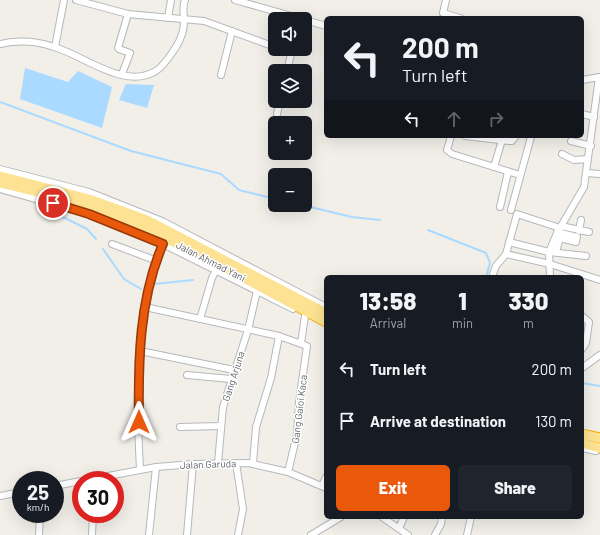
<!DOCTYPE html>
<meta charset="utf-8">
<style>
body{margin:0;font-family:Barlow,sans-serif;background:#20242c;color:#f1f3f6;height:100vh;display:flex;flex-direction:column;font-size:15px;white-space:nowrap}
*{box-sizing:border-box;margin:0}
p{font-size:13px;color:#9ea1a6}
.icon{flex:none;width:22px;height:22px;fill:none;stroke:currentColor;stroke-width:2;stroke-linecap:round;stroke-linejoin:round}
.map{position:relative;flex:1;overflow:hidden}
.details{position:absolute;left:324px;top:275px;width:260px;height:244px;display:flex;flex-direction:column;background:#171b24;border-radius:6px;box-shadow:0 4px 16px #0002}
.details>*{flex:none}
.hud{position:absolute;left:324px;top:16px;width:260px;height:122px;border-radius:6px;box-shadow:0 4px 16px #0002;background:#171b24;color:#f1f3f6;overflow:hidden}
.controls{position:absolute;left:268px;top:12px;display:grid;gap:8px}
.controls a{display:grid;place-items:center;width:44px;height:44px;border-radius:6px;background:#171b24;box-shadow:0 4px 16px #0002;font-size:20px}
.speed{position:absolute;left:12px;top:471px;display:flex;gap:8px;font-size:20px;font-weight:700;text-align:center}
.speed>*{display:grid;place-content:center;width:52px;height:52px;border-radius:50%;background:#171b24;box-shadow:0 4px 16px #0002;line-height:1}
.speed small{font-size:10px;font-weight:400}
.speed .limit{border:6px solid #d22;background:#fff;color:#111}
.pin{position:absolute;display:grid;place-items:center;width:34px;height:34px;color:#fff;margin:-17px;border:2px solid #fff;border-radius:50%;box-shadow:0 1px 4px #0007}
.me{position:absolute;width:44px;margin:-22px;rotate:0deg;stroke-linejoin:round;filter:drop-shadow(0 0 3px #0008)}
.turn{display:flex;align-items:center;gap:14px;height:84px;padding:0 12px;font-size:18px}
.turn .icon{width:52px;height:52px;stroke-width:2.5}
.turn b{display:block;font-size:28px;line-height:34px}
.lanes{display:flex;align-items:center;height:38px;padding:0 12px;background:#0003;justify-content:center;gap:20px;direction:ltr}
.lanes .off{opacity:.35}
.eta{display:flex;justify-content:space-evenly;align-items:center;height:68px;text-align:center}
.eta b{font-size:24px;font-weight:800;line-height:28px}
.button{display:flex;gap:8px;margin-top:auto;padding:8px 12px}
.button a{flex:1;height:46px;border-radius:6px;background:#ea580c;color:#fff;font-size:16px;font-weight:800;line-height:46px;text-align:center}
.button a+a{background:#20242c;color:#f1f3f6}
ul{padding:0;list-style:none}
li{display:flex;align-items:center;gap:12px;height:52px;padding:0 12px}
li div{flex:1}
li b{display:block;font-size:15px}
li em{font-style:normal}
.map>svg:first-child{display:block}
.water{fill:#aadaff}
.lines{fill:none;stroke-linecap:round;stroke-linejoin:round}
.stream{stroke:#aadaff;stroke-width:2}
.minor-casing{stroke:#b5b8bc;stroke-width:8}
.highway-casing{stroke:#f9ab00;stroke-width:11}
.minor{stroke:#fff;stroke-width:6}
.highway{stroke:#fde293;stroke-width:9}
.route-casing{stroke:#983908;stroke-width:10}
.route{stroke:#ea580c;stroke-width:7}
.labels{text-anchor:middle;dominant-baseline:central;stroke-width:3;stroke-linejoin:round;paint-order:stroke}
.street-label{font-size:10px;fill:#5f6368;stroke:#fff}
</style>
<div class="map">
<svg width="600" height="535" viewBox="0 0 600 535">
<rect width="100%" height="100%" fill="#f1efe8"/>
<g class="water">
<polygon points="25,68 68,82 78,71 112,87 102,128 20,99"/>
<polygon points="126,84 154,85 147,108 119,100"/>
</g>
<g class="lines">
<g class="stream">
<polyline points="0,102 131,151 221,174 239,190 275,199"/>
<polyline points="302,205 352,217 380,220"/>
<polyline points="47,209 87,229 96,239"/>
<polyline points="428,230 486,253 490,263 486,277"/>
<polyline points="103,249 124,279 141,289"/>
<polyline points="154,284 193,280"/>
<polyline points="582,383 600,386"/>
</g>
<g class="minor-casing">
<g id="minor">
<polyline points="76,0 128,14 204,21 275,47"/>
<polyline points="235,0 326,26"/>
<polyline points="446,0 443,13 460,18"/>
<polyline points="168,18 171,0"/>
<path d="M0 44C18 40 37 41 54 47 83 55 123 89 154 72 163 68 171 54 176 47 181 39 184 30 184 21 184 14 182 6 185 0"/>
<polyline points="55,47 64,0"/>
<polyline points="281,49 291,54 287,71"/>
<polyline points="122,74 130,53 119,49 118,48 128,14"/>
<polyline points="221,75 232,31"/>
<polyline points="582,80 600,77"/>
<polyline points="277,114 280,101"/>
<polyline points="582,114 594,117"/>
<polyline points="451,136 447,150 452,154 520,175"/>
<polyline points="465,136 509,141 512,141 516,136"/>
<polyline points="571,141 591,146"/>
<polyline points="562,154 574,160 588,159"/>
<polyline points="494,167 502,140"/>
<polyline points="0,169 89,192 162,221 326,307"/>
<polyline points="587,173 600,174"/>
<polyline points="0,189 89,214 163,244 293,309"/>
<polyline points="500,207 508,172"/>
<polyline points="511,210 531,137 529,136"/>
<polyline points="561,226 589,232"/>
<polyline points="579,231 581,220"/>
<polyline points="509,242 549,252 586,256"/>
<polyline points="112,244 157,261"/>
<polyline points="556,252 560,238 576,242 577,237 557,232"/>
<polyline points="506,254 550,264 600,280"/>
<polyline points="492,277 496,266 506,254 517,214 560,228"/>
<polyline points="550,277 549,252 557,233 584,187 599,77"/>
<polyline points="145,307 279,336 307,346 299,402 297,434 288,472"/>
<polyline points="582,316 589,322 586,343 582,349"/>
<polyline points="200,319 212,278 216,270"/>
<polyline points="301,343 305,316"/>
<polyline points="140,351 234,370"/>
<polyline points="582,368 600,355"/>
<polyline points="187,375 231,379"/>
<polyline points="180,427 220,426"/>
<polyline points="582,448 596,451"/>
<polyline points="218,463 223,407 248,330 257,291"/>
<polyline points="236,463 243,509 238,535"/>
<polyline points="253,463 256,427 271,378 279,336"/>
<path d="M140 469C136 398 134 309 163 244"/>
<polyline points="87,480 156,467 193,464 248,463 288,472 326,488"/>
<polyline points="55,486 81,481"/>
<polyline points="322,486 326,477"/>
<polyline points="0,496 21,492"/>
<polyline points="382,517 408,535"/>
<polyline points="399,528 404,517"/>
<polyline points="39,535 40,514"/>
<polyline points="92,535 93,514"/>
<polyline points="149,535 156,467"/>
<polyline points="187,535 193,464"/>
<polyline points="311,535 341,517"/>
<polyline points="435,535 441,524 442,517"/>
<polyline points="467,535 471,517"/>
</g>
</g>
<g class="highway-casing">
<g id="highway">
<polyline points="0,176 89,199 147,220 326,313"/>
<polyline points="0,183 55,196 137,224 216,263 326,322"/>
<polyline points="582,434 600,438"/>
<polyline points="582,443 600,448"/>
</g>
</g>
<use href="#minor" class="minor"/>
<use href="#highway" class="highway"/>
</g>
<g class="lines">
<g class="route-casing">
<path id="route" d="M53 203 89 214 163 244C139 299 138 362 139 422"/>
</g>
<use href="#route" class="route"/>
</g>
<g class="labels">
<g class="street-label">
<text transform="translate(211 261) rotate(27)">Jalan Ahmad Yani</text>
<text transform="translate(233 376) rotate(-72)">Gang Arjuna</text>
<text transform="translate(299 409) rotate(-83)">Gang Gaioi Kaca</text>
<text transform="translate(208 464) rotate(-2)">Jalan Garuda</text>
</g>
</g>
</svg>
<div class="controls">
<a><svg class="icon" aria-label="sound" viewBox="0 0 24 24"><path d="M4 9h4l5-4v14l-5-4H4zM17 9q2 3 0 6"/></svg></a>
<a><svg class="icon" aria-label="layers" viewBox="0 0 24 24"><path d="M12 4l9 5-9 5-9-5zM3 14l9 5 9-5"/></svg></a>
<a>+</a>
<a>−</a>
</div>
<div class="speed"><div>25<small>km/h</small></div><div class="limit">30</div></div>
<div class="pin" style="left:53px;top:203px;background:#d93025"><svg class="icon" aria-label="arrive" viewBox="0 0 24 24"><path d="M6 21V4h12l-3 4 3 4H6"/></svg></div>
<svg class="me" style="left:139px;top:422px" viewBox="-20 -20 40 40"><path d="M0-17L14 15 0 8-14 15z" fill="#ea580c" stroke="#fff" stroke-width="4"/></svg>
<div class="hud">
<div class="turn"><svg class="icon" aria-label="left" viewBox="0 0 24 24"><path d="M17 20v-9H6M10 6l-5 5 5 5"/></svg><div><b>200 m</b>Turn left</div></div>
<div class="lanes"><svg class="icon" aria-label="left" viewBox="0 0 24 24"><path d="M17 20v-9H6M10 6l-5 5 5 5"/></svg><svg class="icon off" aria-label="ahead" viewBox="0 0 24 24"><path d="M12 20V5M6 11l6-6 6 6"/></svg><svg class="icon off" aria-label="right" viewBox="0 0 24 24"><path d="M7 20v-9h11M14 6l5 5-5 5"/></svg></div>
</div>
<section class="details">
<div class="eta">
<div><b>13:58</b><p>Arrival</p></div>
<div><b>1</b><p>min</p></div>
<div><b>330</b><p>m</p></div>
</div>
<ul>
<li><svg class="icon" aria-label="left" viewBox="0 0 24 24"><path d="M17 20v-9H6M10 6l-5 5 5 5"/></svg><div><b>Turn left</b></div><em>200 m</em></li>
<li><svg class="icon" aria-label="arrive" viewBox="0 0 24 24"><path d="M6 21V4h12l-3 4 3 4H6"/></svg><div><b>Arrive at destination</b></div><em>130 m</em></li>
</ul>
<div class="button"><a>Exit</a><a>Share</a></div>
</section>
</div>
